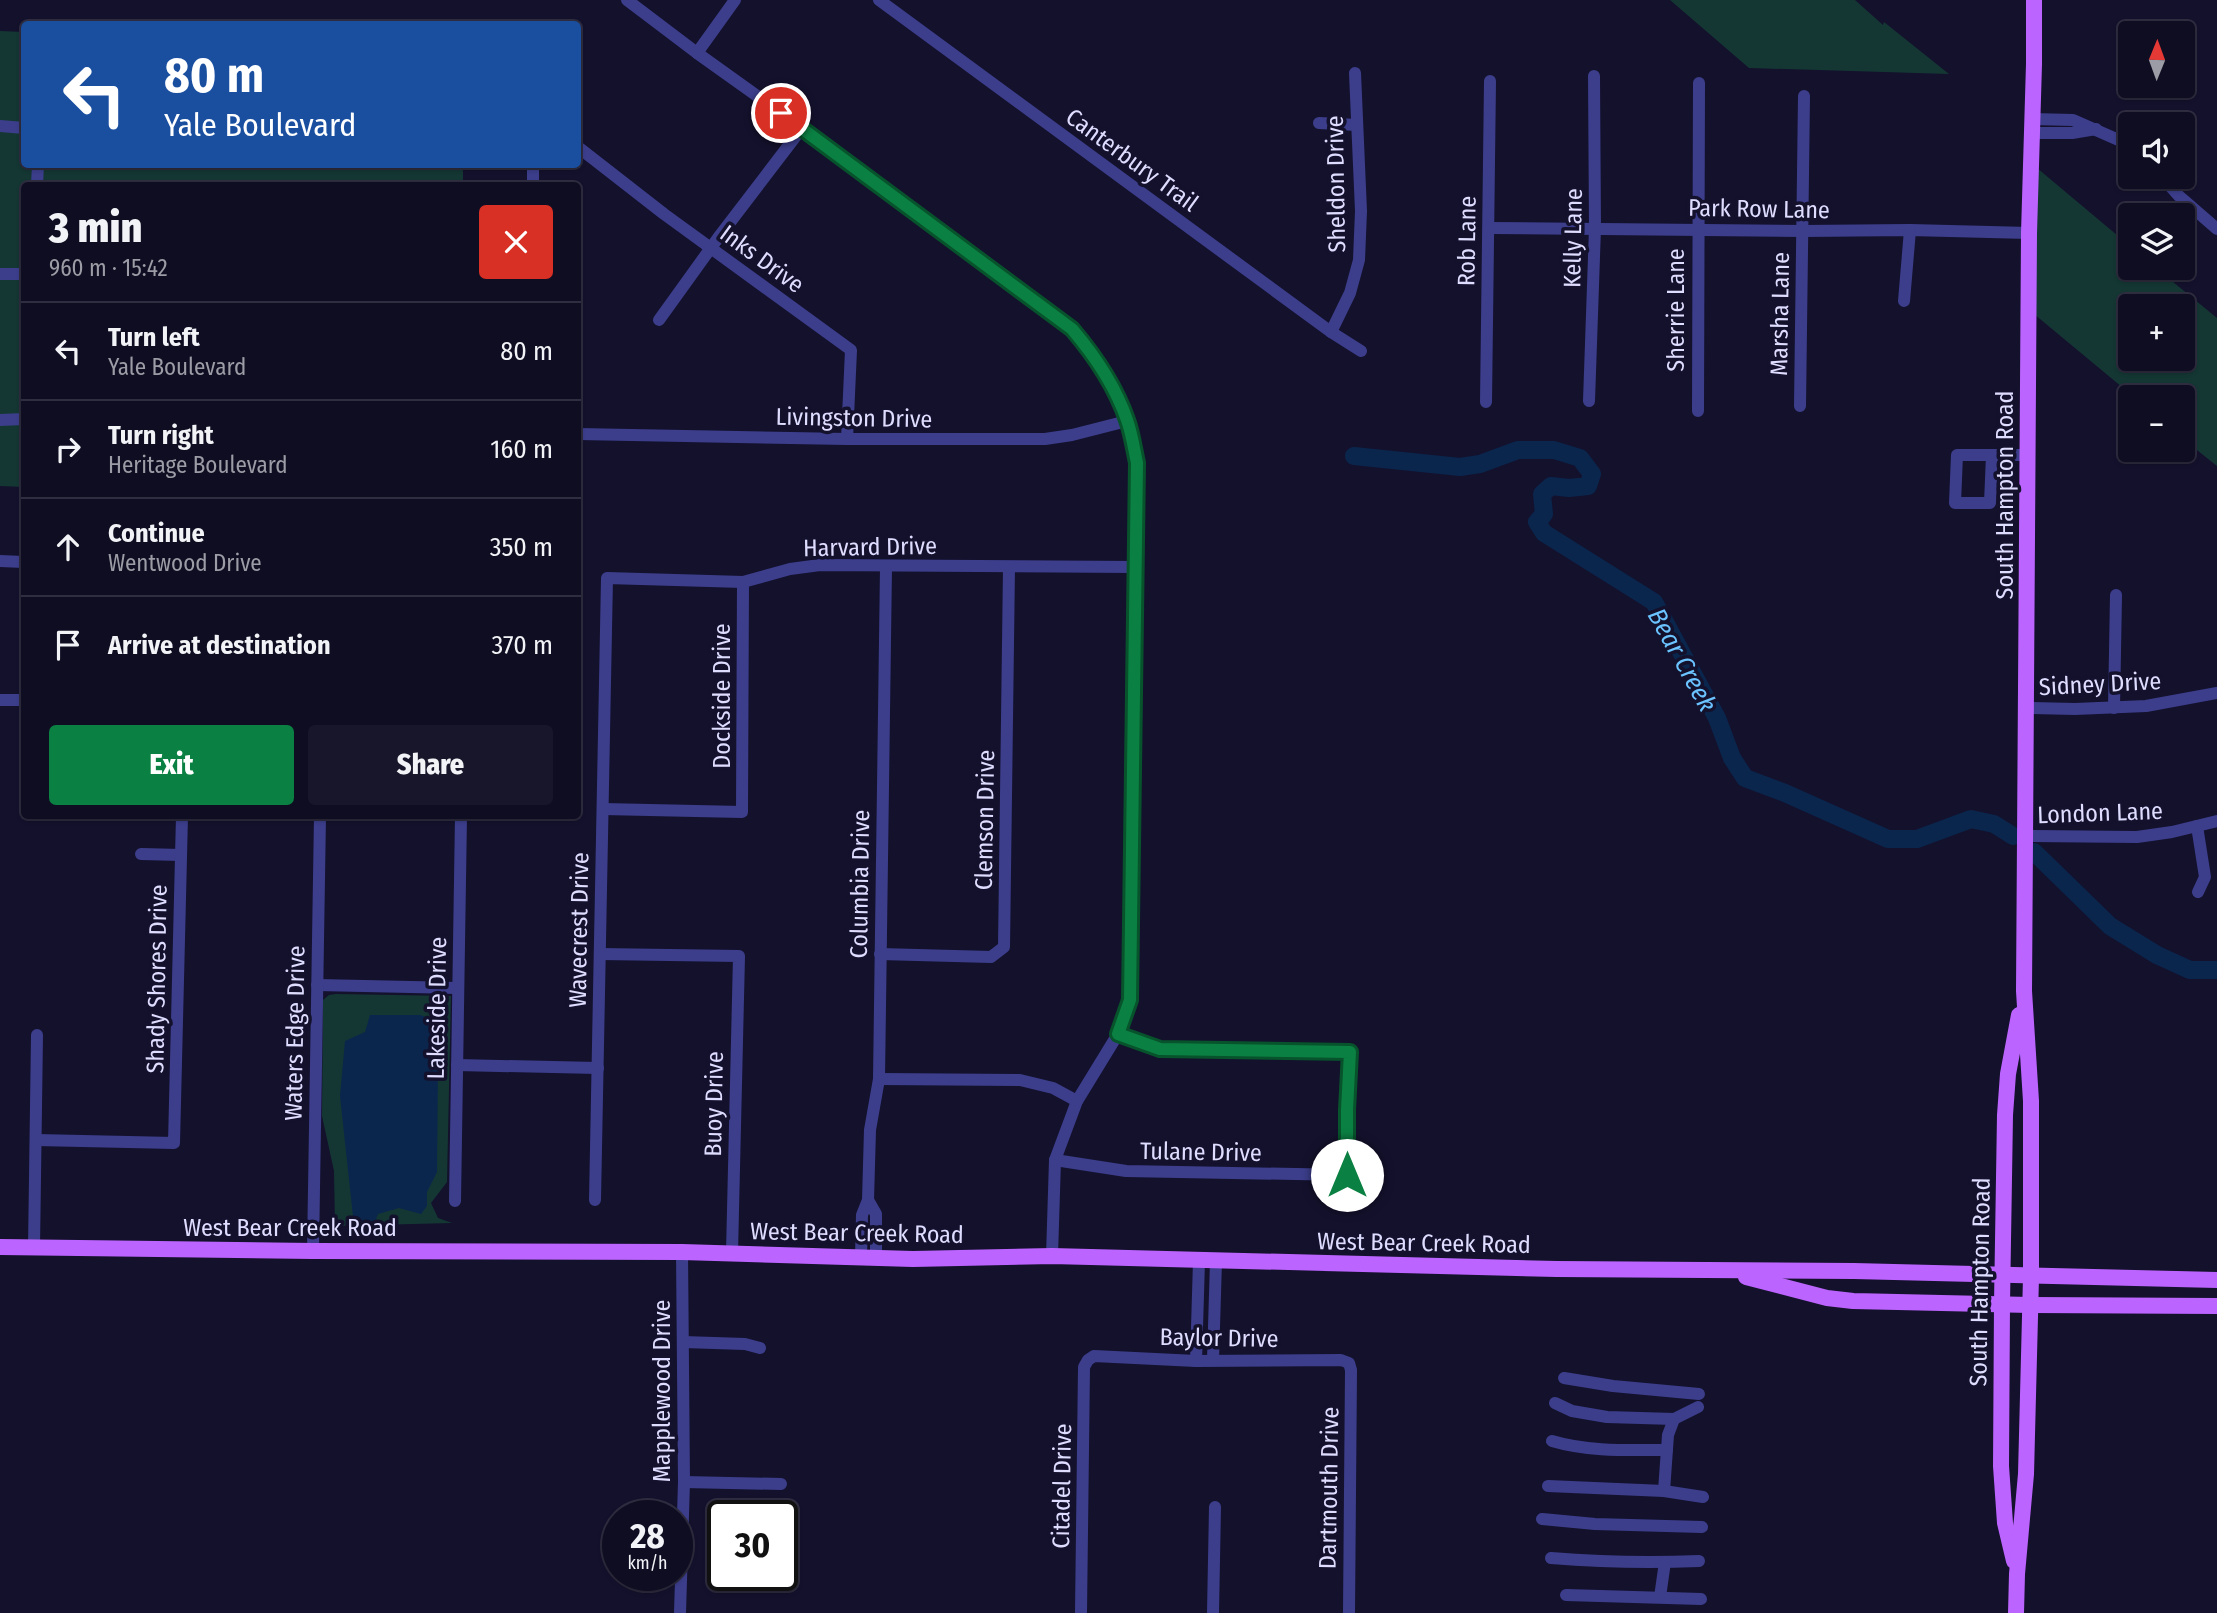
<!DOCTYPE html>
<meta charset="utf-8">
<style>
body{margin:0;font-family:"Fira Sans Condensed",sans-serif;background:#18162a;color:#f1f3f6;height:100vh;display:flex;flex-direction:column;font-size:26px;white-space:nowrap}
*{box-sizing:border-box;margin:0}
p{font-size:23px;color:#9b9ca5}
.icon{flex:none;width:38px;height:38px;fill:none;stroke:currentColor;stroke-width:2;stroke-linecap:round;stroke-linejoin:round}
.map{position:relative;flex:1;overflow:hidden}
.panel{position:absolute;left:21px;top:182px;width:560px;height:637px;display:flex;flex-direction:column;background:#0f0d22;border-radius:7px;box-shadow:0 2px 5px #0004,0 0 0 2px #2f2d40}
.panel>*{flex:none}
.banner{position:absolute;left:21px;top:21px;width:560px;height:147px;border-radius:7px;box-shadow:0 2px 5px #0004,0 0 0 2px #2f2d40;background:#1a4fa0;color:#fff;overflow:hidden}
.needle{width:46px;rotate:1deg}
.buttons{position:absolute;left:2118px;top:21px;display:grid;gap:14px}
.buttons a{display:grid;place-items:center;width:77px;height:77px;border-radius:7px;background:#0f0d22;box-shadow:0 2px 5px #0004,0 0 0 2px #2f2d40;font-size:35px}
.speed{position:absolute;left:602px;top:1500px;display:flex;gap:14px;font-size:35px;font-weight:700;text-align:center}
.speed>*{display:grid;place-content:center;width:91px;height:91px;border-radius:50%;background:#0f0d22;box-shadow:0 2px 5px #0004,0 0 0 2px #2f2d40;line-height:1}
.speed small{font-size:18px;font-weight:400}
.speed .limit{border:4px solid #111;border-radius:10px;background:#fff;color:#111}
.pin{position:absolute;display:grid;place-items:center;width:60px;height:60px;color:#fff;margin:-30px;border:4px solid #fff;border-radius:50%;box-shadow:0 2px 7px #0007}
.me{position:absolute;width:77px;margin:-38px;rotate:0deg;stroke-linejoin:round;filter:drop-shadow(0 0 5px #0008)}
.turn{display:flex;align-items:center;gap:24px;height:147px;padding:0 28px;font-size:32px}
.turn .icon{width:91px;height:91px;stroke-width:2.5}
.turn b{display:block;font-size:49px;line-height:60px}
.round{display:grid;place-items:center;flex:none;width:74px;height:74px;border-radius:7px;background:#18162a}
.headline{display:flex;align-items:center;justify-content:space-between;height:119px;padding:0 28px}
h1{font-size:42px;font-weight:800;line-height:52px}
.cta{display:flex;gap:14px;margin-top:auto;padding:14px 28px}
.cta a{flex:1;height:80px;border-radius:7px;background:#0b8043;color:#fff;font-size:28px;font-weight:800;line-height:80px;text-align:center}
.cta a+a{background:#18162a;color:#f1f3f6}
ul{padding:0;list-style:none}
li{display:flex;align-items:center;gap:21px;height:98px;padding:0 28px;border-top:2px solid #2f2d40}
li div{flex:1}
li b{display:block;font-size:26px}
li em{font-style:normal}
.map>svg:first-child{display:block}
.green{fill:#143734;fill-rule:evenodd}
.water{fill:#0a264d}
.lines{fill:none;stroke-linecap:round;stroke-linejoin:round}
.river{stroke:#0a264d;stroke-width:18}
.minor{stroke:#3c3e8c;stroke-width:12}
.major{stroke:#bc64ff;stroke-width:16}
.route-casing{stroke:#07532c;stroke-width:18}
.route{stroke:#0b8043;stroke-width:12}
.labels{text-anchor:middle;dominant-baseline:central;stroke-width:7;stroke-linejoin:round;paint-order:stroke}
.street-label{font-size:24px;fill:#dfddff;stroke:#14112d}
.water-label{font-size:26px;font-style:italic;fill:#6bc3ff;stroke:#14112d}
</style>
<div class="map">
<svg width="2217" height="1613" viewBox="0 0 2217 1613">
<rect width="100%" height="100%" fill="#14112d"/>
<g class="green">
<polygon points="1670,0 1855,0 1883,25 1884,22 1949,74 1749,68"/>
<polygon points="0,31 24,32 24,164 463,164 463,185 24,186 24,487 0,486"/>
<path d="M2037 168 2130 246V268H2156L2217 318V466L2182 438V397H2134L2034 314ZM2130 306H2182V359H2130Z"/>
<polygon points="336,994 451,996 447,1182 431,1203 438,1218 452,1223 335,1226 334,1171 322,1116 323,1000 329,995"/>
</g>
<polygon class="water" points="370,1015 420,1015 434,1020 438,1064 437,1172 427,1192 427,1206 421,1214 399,1208 378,1214 370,1235 360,1233 353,1216 340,1096 345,1041 365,1032"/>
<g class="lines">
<g class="river">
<polyline points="1354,456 1460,467 1480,464 1518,450 1554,450 1580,458 1592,474 1588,486 1569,488 1551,486 1542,494 1544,514 1537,522 1544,533 1654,602 1717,718 1732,758 1745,778 1785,793 1888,839 1917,839 1971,819 1994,824 2013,836"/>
<polyline points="2034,852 2110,926 2157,955 2190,970 2217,970"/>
</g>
<g class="minor">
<polyline points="627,0 697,53 802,128 1072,329 1097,359 1115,392 1127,421 1137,463 1130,1000 1118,1034 1077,1101 1055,1160 1052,1256"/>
<polyline points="879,0 1331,332 1361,351"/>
<polyline points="697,53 735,0"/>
<polyline points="2032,119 2073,120 2130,145"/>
<polyline points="1319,123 1357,125"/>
<polyline points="0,126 24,128"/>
<polyline points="2032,133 2072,133 2096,129"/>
<polyline points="578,147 664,214 851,350 847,439"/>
<polyline points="2162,177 2179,196 2217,229"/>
<polyline points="37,186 38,164"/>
<polyline points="533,186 533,164"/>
<polyline points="1489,228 1803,231 1910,230 2029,233"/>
<polyline points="0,274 24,274"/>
<polyline points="1904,301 1910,230"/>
<polyline points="659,320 718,238 802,128"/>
<polyline points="1331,332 1350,293 1359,260 1361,211 1355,73"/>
<polyline points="1589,401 1595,228 1594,76"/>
<polyline points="1486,402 1490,81"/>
<polyline points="1800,406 1804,96"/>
<polyline points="1698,411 1699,83"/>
<polyline points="0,420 24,419"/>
<polyline points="578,434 847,439 1045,439 1072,435 1127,421"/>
<polyline points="1992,455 1990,503 1955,503 1957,455 2027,455"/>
<polyline points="0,561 24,562"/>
<polyline points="0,700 24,700"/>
<polyline points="2027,708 2075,709 2146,706 2217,693"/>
<polyline points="2114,708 2116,595"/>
<polyline points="603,809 742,812 743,582"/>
<polyline points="2197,826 2205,877 2198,892"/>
<polyline points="2025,836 2137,837 2172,832 2217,821"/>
<polyline points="141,854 181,855"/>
<polyline points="600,954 739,956 732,1253"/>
<polyline points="880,954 991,957 1004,947 1009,567"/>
<polyline points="317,985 458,988"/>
<polyline points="457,1065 598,1068"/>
<polyline points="879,1079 1020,1080 1053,1088 1077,1101"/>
<polyline points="36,1140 174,1143 182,816"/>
<polyline points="1055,1160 1126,1171 1347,1175 1347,1110 1350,1052 1160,1049 1118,1034"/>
<polyline points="595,1200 607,578 743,582 790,569 820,565 1135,567"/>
<polyline points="868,1200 876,1214 876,1258"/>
<polyline points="455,1201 461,816"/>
<polyline points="34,1248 37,1035"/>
<polyline points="313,1251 320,816"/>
<polyline points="861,1258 862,1215 868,1200 870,1130 879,1079 886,567"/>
<polyline points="683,1342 745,1344 760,1348"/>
<polyline points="1213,1360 1216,1261"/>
<polyline points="1196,1361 1199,1261"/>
<polyline points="1564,1378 1613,1386 1699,1394"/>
<polyline points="1555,1403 1572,1411 1607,1417 1674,1419 1698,1407"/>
<path d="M1552 1441C1589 1452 1629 1450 1667 1450"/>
<polyline points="684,1482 781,1484"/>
<polyline points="1548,1486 1664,1491 1703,1497"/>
<polyline points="1664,1491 1668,1435 1674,1419"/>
<polyline points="1542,1519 1595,1524 1702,1527"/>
<path d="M1551 1558C1600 1562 1650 1563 1699 1561"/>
<polyline points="1566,1595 1701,1599"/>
<polyline points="1660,1597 1665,1562"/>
<polyline points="680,1613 684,1482 682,1252"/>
<polyline points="1081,1613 1084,1367 1088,1360 1094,1356 1196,1361 1341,1360 1349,1363 1351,1370 1349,1613"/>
<polyline points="1213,1613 1215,1507"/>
</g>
<g class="major">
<polyline points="0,1247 313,1251 682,1252 913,1259 1052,1256 1557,1269 1854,1271 2217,1280"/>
<polyline points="1746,1277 1827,1298 1853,1301 2030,1305 2217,1306"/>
<polyline points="2014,1561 2005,1523 2001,1466 2002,1304 2005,1115 2008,1074 2019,1015"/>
<polyline points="2016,1613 2017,1574 2026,1474 2031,1277 2031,1101 2024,991 2029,233 2034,64 2034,0"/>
</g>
</g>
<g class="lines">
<g class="route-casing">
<path id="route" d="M781 113 1072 329C1095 356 1115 385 1127 420 1132 434 1134 449 1137 463L1130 1000 1118 1034 1160 1049 1350 1052 1347 1110V1175"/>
</g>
<use href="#route" class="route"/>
</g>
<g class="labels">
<g class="street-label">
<text transform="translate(1132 160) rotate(36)">Canterbury Trail</text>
<text transform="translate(1336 184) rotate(-91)">Sheldon Drive</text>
<text transform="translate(1759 209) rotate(1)">Park Row Lane</text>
<text transform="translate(1573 238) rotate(-89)">Kelly Lane</text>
<text transform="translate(1467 241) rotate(-89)">Rob Lane</text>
<text transform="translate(762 259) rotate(36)">Inks Drive</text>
<text transform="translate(1676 310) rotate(-90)">Sherrie Lane</text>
<text transform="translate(1780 314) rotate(-89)">Marsha Lane</text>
<text transform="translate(854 418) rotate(1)">Livingston Drive</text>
<text transform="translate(2005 495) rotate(-90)">South Hampton Road</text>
<text transform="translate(870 547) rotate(-1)">Harvard Drive</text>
<text transform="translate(2100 684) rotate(-3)">Sidney Drive</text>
<text transform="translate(722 696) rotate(-90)">Dockside Drive</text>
<text transform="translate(2100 813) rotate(-2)">London Lane</text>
<text transform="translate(985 820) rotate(-89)">Clemson Drive</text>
<text transform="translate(860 884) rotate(-89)">Columbia Drive</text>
<text transform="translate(579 930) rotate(-89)">Wavecrest Drive</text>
<text transform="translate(157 979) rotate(-89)">Shady Shores Drive</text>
<text transform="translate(437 1008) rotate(-89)">Lakeside Drive</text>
<text transform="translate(295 1033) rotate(-89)">Waters Edge Drive</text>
<text transform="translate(714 1104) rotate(-89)">Buoy Drive</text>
<text transform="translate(1201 1152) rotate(1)">Tulane Drive</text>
<text x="290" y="1228">West Bear Creek Road</text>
<text transform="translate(857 1233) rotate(1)">West Bear Creek Road</text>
<text transform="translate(1424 1243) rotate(1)">West Bear Creek Road</text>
<text transform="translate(1980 1282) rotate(-89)">South Hampton Road</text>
<text transform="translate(1219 1338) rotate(1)">Baylor Drive</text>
<text transform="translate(662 1391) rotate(-90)">Mapplewood Drive</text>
<text transform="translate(1062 1486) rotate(-89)">Citadel Drive</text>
<text transform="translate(1329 1488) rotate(-89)">Dartmouth Drive</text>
</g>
<g class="water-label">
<text transform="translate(1682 660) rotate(61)">Bear Creek</text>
</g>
</g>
</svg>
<div class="buttons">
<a><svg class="needle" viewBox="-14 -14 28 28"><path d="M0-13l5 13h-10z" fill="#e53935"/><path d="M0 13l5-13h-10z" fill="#9b9ca5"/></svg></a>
<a><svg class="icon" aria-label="sound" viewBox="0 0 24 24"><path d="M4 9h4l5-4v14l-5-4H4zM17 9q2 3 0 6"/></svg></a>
<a><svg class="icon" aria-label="layers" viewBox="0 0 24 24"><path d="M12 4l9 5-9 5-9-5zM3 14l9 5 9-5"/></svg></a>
<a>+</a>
<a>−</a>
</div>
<div class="speed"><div>28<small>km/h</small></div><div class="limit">30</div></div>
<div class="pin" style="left:781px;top:113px;background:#d93025"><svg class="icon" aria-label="arrive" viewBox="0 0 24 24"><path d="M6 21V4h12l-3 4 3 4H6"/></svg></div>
<svg class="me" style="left:1347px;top:1175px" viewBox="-20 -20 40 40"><circle r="19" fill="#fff"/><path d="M0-13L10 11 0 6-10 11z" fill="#0b8043"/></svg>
<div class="banner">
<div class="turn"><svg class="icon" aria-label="left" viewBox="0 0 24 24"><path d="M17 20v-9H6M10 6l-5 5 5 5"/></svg><div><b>80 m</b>Yale Boulevard</div></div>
</div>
<section class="panel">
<div class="headline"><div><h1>3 min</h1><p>960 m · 15:42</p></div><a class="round" style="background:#d93025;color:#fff"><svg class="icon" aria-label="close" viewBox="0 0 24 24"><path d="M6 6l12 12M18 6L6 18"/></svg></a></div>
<ul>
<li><svg class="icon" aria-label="left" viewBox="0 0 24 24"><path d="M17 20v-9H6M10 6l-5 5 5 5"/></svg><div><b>Turn left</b><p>Yale Boulevard</p></div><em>80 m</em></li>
<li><svg class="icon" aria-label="right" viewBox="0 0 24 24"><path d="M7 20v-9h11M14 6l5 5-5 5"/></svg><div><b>Turn right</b><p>Heritage Boulevard</p></div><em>160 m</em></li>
<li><svg class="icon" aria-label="ahead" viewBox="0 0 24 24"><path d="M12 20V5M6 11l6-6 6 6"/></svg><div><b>Continue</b><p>Wentwood Drive</p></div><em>350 m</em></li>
<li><svg class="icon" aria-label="arrive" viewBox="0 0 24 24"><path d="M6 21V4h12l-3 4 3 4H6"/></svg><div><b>Arrive at destination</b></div><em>370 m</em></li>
</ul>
<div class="cta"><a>Exit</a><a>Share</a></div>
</section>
</div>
